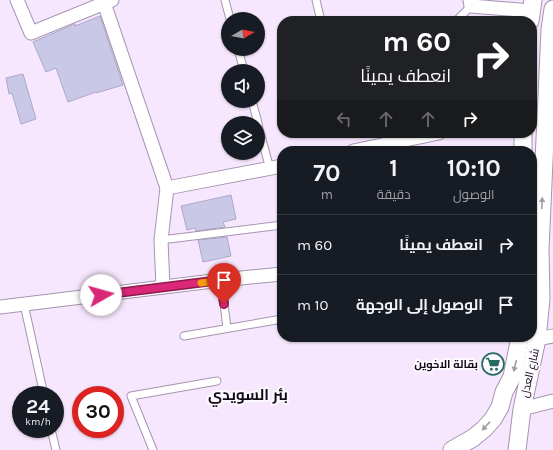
<!DOCTYPE html>
<html lang="ar">
<meta charset="utf-8">
<style>
body{margin:0;font-family:Karla,Cairo,sans-serif;background:#20242c;color:#f1f3f6;direction:rtl;height:100vh;display:flex;flex-direction:column;font-size:15px;white-space:nowrap}
*{box-sizing:border-box;margin:0}
p{font-size:13px;color:#9ea1a6}
.icon{flex:none;width:22px;height:22px;fill:none;stroke:currentColor;stroke-width:2;stroke-linecap:round;stroke-linejoin:round}
.map{position:relative;flex:1;overflow:hidden;direction:ltr}
.drawer{position:absolute;left:277px;top:146px;width:260px;height:196px;display:flex;flex-direction:column;background:#171b24;border-radius:16px;box-shadow:0 1px 3px #0004;direction:rtl}
.drawer>*{flex:none}
.guide{position:absolute;left:277px;top:16px;width:260px;height:122px;border-radius:16px;box-shadow:0 1px 3px #0004;direction:rtl;background:#202124;color:#fff;overflow:hidden}
.needle{width:26px;rotate:81deg}
.fabs{position:absolute;left:221px;top:12px;display:grid;gap:8px}
.fabs a{display:grid;place-items:center;width:44px;height:44px;border-radius:50%;background:#171b24;box-shadow:0 1px 3px #0004;font-size:20px}
.speed{position:absolute;left:12px;top:386px;display:flex;gap:8px;font-size:20px;font-weight:700;text-align:center}
.speed>*{display:grid;place-content:center;width:52px;height:52px;border-radius:50%;background:#171b24;box-shadow:0 1px 3px #0004;line-height:1}
.speed small{font-size:10px;font-weight:400}
.speed .limit{border:6px solid #d22;background:#fff;color:#111}
.pin{position:absolute;display:grid;place-items:center;width:34px;height:34px;color:#fff;margin:-41px -17px;border-radius:50% 50% 50% 0;rotate:-45deg;box-shadow:0 0 4px #0007}
.pin .icon{rotate:45deg}
.me{position:absolute;width:44px;margin:-22px;rotate:83deg;stroke-linejoin:round;filter:drop-shadow(0 0 3px #0008)}
.turn{display:flex;align-items:center;gap:14px;height:84px;padding:0 20px;font-size:18px}
.turn .icon{width:52px;height:52px;stroke-width:2.5}
.turn b{display:block;font-size:28px;line-height:34px}
.lanes{display:flex;align-items:center;height:38px;padding:0 20px;background:#0003;justify-content:center;gap:20px;direction:ltr}
.lanes .off{opacity:.35}
.eta{display:flex;justify-content:space-evenly;align-items:center;height:68px;text-align:center}
.eta b{font-size:24px;font-weight:700;line-height:28px}
ul{padding:0;list-style:none}
li{display:flex;align-items:center;gap:12px;height:60px;padding:0 20px;border-top:1px solid #363941}
li div{flex:1}
li b{display:block;font-size:15px}
li em{font-style:normal}
.map>svg:first-child{display:block}
.building{fill:#c9c8e7;stroke:#aaa9c7}
.lines{fill:none;stroke-linecap:round;stroke-linejoin:round}
.service-casing{stroke:#a694af;stroke-width:9}
.minor-casing{stroke:#a694af;stroke-width:15}
.tertiary-casing{stroke:#a694af;stroke-width:19}
.service{stroke:#fff;stroke-width:7}
.minor{stroke:#fff;stroke-width:13}
.tertiary{stroke:#fff;stroke-width:17}
.oneway{fill:#a19ea2}
.route-casing{stroke:#8e194d;stroke-width:10}
.route{stroke:#db2777;stroke-width:7}
.slow{stroke:#f59e0b;stroke-width:7}
.labels{text-anchor:middle;dominant-baseline:central;stroke-width:4;stroke-linejoin:round;paint-order:stroke}
.poi-label{font-size:11px;font-weight:bold;fill:#130c16;stroke:#fdf9ff;text-anchor:end}
.street-label{font-size:11px;fill:#130c16;stroke:#fdf9ff}
.district-label{font-size:15px;font-weight:bold;fill:#130c16;stroke:#fdf9ff}
</style>
<div class="map">
<svg width="553" height="450" viewBox="0 0 553 450">
<rect width="100%" height="100%" fill="#f7e7fe"/>
<g class="building">
<polygon points="100,16 123,85 96,93 96,92 68,102 56,68 46,72 33,42 75,24 75,26"/>
<polygon points="23,74 36,119 21,124 12,93 9,94 6,78"/>
<polygon points="231,195 236,219 223,222 225,227 196,231 195,228 187,230 181,206"/>
<polygon points="227,237 231,256 203,262 198,240"/>
</g>
<g class="lines">
<g class="service-casing">
<g id="service">
<polyline points="225,0 230,19"/>
<polyline points="316,0 321,21"/>
<polyline points="456,21 471,6"/>
<polyline points="238,49 244,71"/>
<polyline points="252,101 258,123"/>
<polyline points="258,125 270,169"/>
<polyline points="161,240 282,225"/>
<polyline points="221,280 227,328"/>
<polyline points="24,304 44,395"/>
<polyline points="184,336 282,319"/>
<polyline points="51,429 56,450"/>
<polyline points="153,450 131,396 217,381"/>
</g>
</g>
<g class="minor-casing">
<g id="minor">
<polyline points="17,0 31,33 112,0"/>
<polyline points="103,0 167,188 161,240 163,287"/>
<polyline points="470,0 471,6 531,11"/>
<polyline points="353,151 439,133"/>
<polyline points="167,188 282,166"/>
<polyline points="0,307 221,280 282,274"/>
<polyline points="537,339 553,336"/>
<polyline points="522,409 553,401"/>
</g>
</g>
<g class="tertiary-casing">
<g id="tertiary">
<polyline points="530,21 533,0"/>
<polyline points="523,151 523,133"/>
<polyline points="452,450 473,438 484,429 493,419 500,407 504,392 512,377 520,337"/>
<polyline points="517,450 522,409 537,339 541,299 540,249 550,29 553,9"/>
</g>
</g>
<use href="#service" class="service"/>
<use href="#minor" class="minor"/>
<use href="#tertiary" class="tertiary"/>
</g>
<defs><path id="oneway-solid" d="M-6-.8H1V-3.2L6.5 0L1 3.2V.8H-6Z"/></defs>
<g class="oneway">
<use href="#oneway-solid" transform="translate(542 203) rotate(-88)"/>
<use href="#oneway-solid" transform="translate(515 366) rotate(103)"/>
<use href="#oneway-solid" transform="translate(486 426) rotate(133)"/>
</g>
<g class="lines">
<g class="route-casing">
<polyline id="route" points="101,295 221,280 224,304"/>
</g>
<use href="#route" class="route"/>
<polyline class="slow" points="201,283 221,280 222,289"/>
</g>
<defs>
<g id="supermarket-ring" transform="scale(1.15)"><circle r="9.5" fill="#fdf9ff" stroke="#266c5f" stroke-width="1.5"/><path d="M-6-5.5h2.5l.6 2H6L4.5 2H-2.5L-4.4-4H-6ZM-1.5 3.2a1.3 1.3 0 1 0 .1 0ZM3 3.2a1.3 1.3 0 1 0 .1 0Z" fill="#266c5f"/></g>
</defs>
<g fill-rule="evenodd">
<use href="#supermarket-ring" x="493" y="364"/>
</g>
<g class="labels">
<g class="poi-label">
<text x="478" y="364">بقالة الاخوين</text>
</g>
<g class="street-label">
<text transform="translate(530 373) rotate(-77)">شارع العدل</text>
</g>
<g class="district-label">
<text x="248" y="395">بئر السويدي</text>
</g>
</g>
</svg>
<div class="fabs">
<a><svg class="needle" viewBox="-14 -14 28 28"><path d="M0-13l5 13h-10z" fill="#e53935"/><path d="M0 13l5-13h-10z" fill="#9ea1a6"/></svg></a>
<a><svg class="icon" aria-label="sound" viewBox="0 0 24 24"><path d="M4 9h4l5-4v14l-5-4H4zM17 9q2 3 0 6"/></svg></a>
<a><svg class="icon" aria-label="layers" viewBox="0 0 24 24"><path d="M12 4l9 5-9 5-9-5zM3 14l9 5 9-5"/></svg></a>
</div>
<div class="speed"><div>24<small>km/h</small></div><div class="limit">30</div></div>
<div class="pin" style="left:224px;top:304px;background:#d93025"><svg class="icon" aria-label="arrive" viewBox="0 0 24 24"><path d="M6 21V4h12l-3 4 3 4H6"/></svg></div>
<svg class="me" style="left:101px;top:295px" viewBox="-20 -20 40 40"><circle r="19" fill="#fff"/><path d="M0-13L10 11 0 6-10 11z" fill="#db2777"/></svg>
<div class="guide">
<div class="turn"><svg class="icon" aria-label="right" viewBox="0 0 24 24"><path d="M7 20v-9h11M14 6l5 5-5 5"/></svg><div><b>60 m</b>انعطف يمينًا</div></div>
<div class="lanes"><svg class="icon off" aria-label="left" viewBox="0 0 24 24"><path d="M17 20v-9H6M10 6l-5 5 5 5"/></svg><svg class="icon off" aria-label="ahead" viewBox="0 0 24 24"><path d="M12 20V5M6 11l6-6 6 6"/></svg><svg class="icon off" aria-label="ahead" viewBox="0 0 24 24"><path d="M12 20V5M6 11l6-6 6 6"/></svg><svg class="icon" aria-label="right" viewBox="0 0 24 24"><path d="M7 20v-9h11M14 6l5 5-5 5"/></svg></div>
</div>
<section class="drawer">
<div class="eta">
<div><b>10:10</b><p>الوصول</p></div>
<div><b>1</b><p>دقيقة</p></div>
<div><b>70</b><p>m</p></div>
</div>
<ul>
<li><svg class="icon" aria-label="right" viewBox="0 0 24 24"><path d="M7 20v-9h11M14 6l5 5-5 5"/></svg><div><b>انعطف يمينًا</b></div><em>60 m</em></li>
<li><svg class="icon" aria-label="arrive" viewBox="0 0 24 24"><path d="M6 21V4h12l-3 4 3 4H6"/></svg><div><b>الوصول إلى الوجهة</b></div><em>10 m</em></li>
</ul>
</section>
</div>
